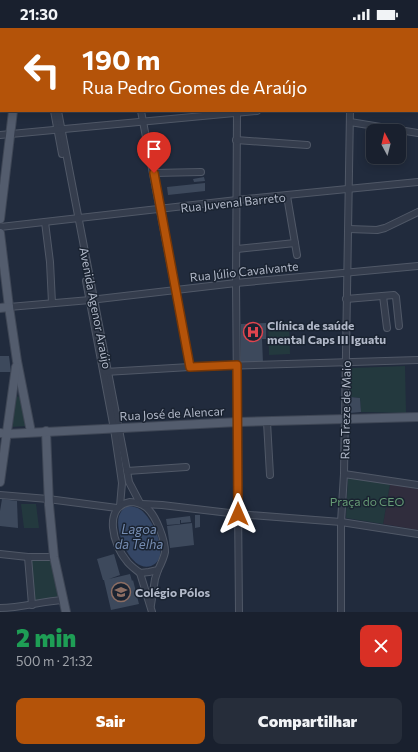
<!DOCTYPE html>
<html lang="pt">
<meta charset="utf-8">
<style>
body{margin:0;font-family:Commissioner,sans-serif;background:#262d3a;color:#f1f3f6;height:100vh;display:flex;flex-direction:column;font-size:15px;white-space:nowrap}
*{box-sizing:border-box;margin:0}
p{font-size:13px;color:#9fa3aa}
.icon{flex:none;width:22px;height:22px;fill:none;stroke:currentColor;stroke-width:2;stroke-linecap:round;stroke-linejoin:round}
.map{position:relative;height:584px;overflow:hidden}
.sheet{display:flex;flex-direction:column;background:#19202e;flex:1}
.sheet>*{flex:none}
.top-card{position:absolute;left:0px;top:0px;width:418px;height:84px;box-shadow:0 2px 10px #0003,0 0 0 1px #373e4a;background:#b45309;color:#fff;overflow:hidden}
.needle{width:26px;rotate:353deg}
.tools{position:absolute;left:366px;top:96px;display:grid;gap:8px}
.tools a{display:grid;place-items:center;width:40px;height:40px;border-radius:8px;background:#19202e;box-shadow:0 2px 10px #0003,0 0 0 1px #373e4a;font-size:20px}
.pin{position:absolute;display:grid;place-items:center;width:34px;height:34px;color:#fff;margin:-41px -17px;border-radius:50% 50% 50% 0;rotate:-45deg;box-shadow:0 0 4px #0007}
.pin .icon{rotate:45deg}
.me{position:absolute;width:44px;margin:-22px;rotate:0deg;stroke-linejoin:round;filter:drop-shadow(0 0 3px #0008)}
.turn{display:flex;align-items:center;gap:14px;height:84px;padding:0 16px;font-size:18px}
.turn .icon{width:52px;height:52px;stroke-width:2.5}
.turn b{display:block;font-size:28px;line-height:34px}
.round{display:grid;place-items:center;flex:none;width:42px;height:42px;border-radius:8px;background:#262d3a}
.headline{display:flex;align-items:center;justify-content:space-between;height:68px;padding:0 16px}
h1{font-size:24px;font-weight:800;line-height:30px;color:#1e9e55}
.primary-button{display:flex;gap:8px;margin-top:auto;padding:8px 16px}
.primary-button a{flex:1;height:46px;border-radius:8px;background:#b45309;color:#fff;font-size:16px;font-weight:800;line-height:46px;text-align:center}
.primary-button a+a{background:#262d3a;color:#f1f3f6}
.status{display:flex;justify-content:space-between;align-items:center;height:28px;padding:0 20px;background:#19202e;direction:ltr}
.status svg{height:11px;fill:currentColor}
.map>svg:first-child{display:block}
.medical{fill:#302d3d}
.green{fill:#23393e}
.water{fill:#344665}
.building{fill:#3d495c}
.lines{fill:none;stroke-linecap:round;stroke-linejoin:round}
.minor-casing{stroke:#505867;stroke-width:8}
.major-casing{stroke:#3e4655;stroke-width:10}
.minor{stroke:#353d4d;stroke-width:6}
.major{stroke:#535c6d;stroke-width:8}
.route-casing{stroke:#753606;stroke-width:10}
.route{stroke:#b45309;stroke-width:7}
.labels{text-anchor:middle;dominant-baseline:central;stroke-width:3;stroke-linejoin:round;paint-order:stroke}
.street-label{font-size:12px;fill:#b1b8c8;stroke:#1a2331}
.poi-label{font-size:12px;font-weight:bold;fill:#b1b8c8;stroke:#1a2331;text-anchor:start}
.park-label{font-size:12px;fill:#669b75;stroke:#1a2331}
.water-label{font-size:13px;font-style:italic;fill:#768db2;stroke:#1a2331}
</style>
<div class="status"><b>21:30</b><svg viewBox="0 0 49 12"><path d="M0 12V9h3v3zM5 12V6h3v6zM10 12V3h3v9zM15 12V0h3v12zM26 1h20v11H26zM47 4h2v5h-2z"/></svg></div>
<div class="map">
<svg width="418" height="584" viewBox="0 0 418 584">
<rect width="100%" height="100%" fill="#212b3d"/>
<polygon class="medical" points="390,456 418,461 418,502 383,496"/>
<g class="green">
<polygon points="289,294 290,326 269,327 268,295"/>
<polygon points="405,338 406,385 361,384 360,370 350,369 351,340"/>
<polygon points="18,368 20,369 26,398 11,399 16,370"/>
<polygon points="348,449 390,456 383,496 346,490"/>
<polygon points="21,476 36,476 39,500 24,500"/>
<polygon points="29,531 50,531 59,568 33,574"/>
</g>
<path class="water" d="M127 478C132 478 137 479 141 482 153 491 172 530 151 538 131 545 114 503 119 488 121 483 123 481 127 478Z"/>
<g class="building">
<polygon points="204,149 205,153 194,154 193,151"/>
<polygon points="205,155 205,163 168,167 167,159"/>
<polygon points="266,295 266,311 262,311 263,335 241,335 241,296"/>
<polygon points="0,328 9,328 11,344 0,344"/>
<polygon points="350,369 360,370 361,384 350,385"/>
<polygon points="2,471 17,473 18,500 0,498 0,483"/>
<polygon points="195,487 200,487 200,499 195,500"/>
<polygon points="190,488 191,494 181,495 181,492 180,492 180,496 167,497 166,491"/>
<polygon points="192,495 194,517 170,520 167,498"/>
<polygon points="114,526 120,547 109,551 130,546 132,553 133,552 139,576 111,582 104,552 103,552 97,531"/>
</g>
<g class="lines">
<g class="minor-casing">
<g id="minor">
<polyline points="38,0 38,1"/>
<polyline points="42,0 42,1"/>
<polyline points="125,0 125,1"/>
<polyline points="236,0 236,1"/>
<polyline points="157,1 166,0"/>
<polyline points="352,1 352,0"/>
<polyline points="0,16 1,16"/>
<polyline points="0,47 1,47"/>
<polyline points="417,67 418,67"/>
<polyline points="0,76 1,76"/>
<polyline points="54,83 62,126"/>
<polyline points="58,83 127,443 129,454 140,475"/>
<polyline points="141,83 190,339"/>
<polyline points="237,83 236,255 239,584"/>
<polyline points="350,94 418,105"/>
<polyline points="0,107 257,83"/>
<polyline points="236,112 307,117"/>
<polyline points="154,145 201,144"/>
<polyline points="287,168 297,227"/>
<polyline points="45,194 50,234 52,275"/>
<polyline points="0,199 237,172 418,154"/>
<polyline points="349,201 377,202 385,200 418,184"/>
<polyline points="237,221 295,215"/>
<polyline points="86,253 114,401 120,441 122,455 120,478"/>
<polyline points="383,268 387,300"/>
<polyline points="346,271 394,267 396,269 399,298"/>
<polyline points="9,279 90,272 236,255 418,238"/>
<polyline points="105,344 190,339 418,332"/>
<polyline points="267,394 270,447"/>
<polyline points="127,443 186,439"/>
<polyline points="344,446 418,457"/>
<polyline points="0,467 48,471 117,480"/>
<path d="M130 474C136 474 142 476 147 480 156 488 165 511 165 524 164 530 161 536 158 542L149 544 140 545C135 541 129 537 126 532 114 518 102 479 130 474Z"/>
<polyline points="142,476 162,477 238,486 341,494 418,506"/>
<polyline points="0,526 28,529 54,529"/>
<polyline points="28,529 32,577"/>
<polyline points="140,545 152,584"/>
<polyline points="151,577 155,551 158,542"/>
<path d="M0 580C22 580 42 573 63 572"/>
<polyline points="341,584 341,494 344,446 350,83"/>
</g>
</g>
<g class="major-casing">
<g id="major">
<polyline points="22,1 22,0"/>
<polyline points="0,191 13,83"/>
<polyline points="0,205 9,279 17,333 31,404"/>
<polyline points="0,280 9,279"/>
<polyline points="46,403 49,477 54,529 66,584"/>
<polyline points="0,405 7,406 238,394 418,389"/>
<polyline points="0,454 16,339"/>
</g>
</g>
<use href="#minor" class="minor"/>
<use href="#major" class="major"/>
</g>
<g class="lines">
<g class="route-casing">
<polyline id="route" points="154,145 190,339 237,337 238,486"/>
</g>
<use href="#route" class="route"/>
</g>
<defs>
<g id="hospital-ring" transform="scale(1)"><circle r="9.5" fill="#1a2331" stroke="#e0444e" stroke-width="1.5"/><path d="M-5-5h3v3.5h4V-5h3V5h-3V1.5h-4V5h-3Z" fill="#e0444e"/></g>
<g id="school-ring" transform="scale(1)"><circle r="9.5" fill="#1a2331" stroke="#8d6e63" stroke-width="1.5"/><path d="M0-5L7-2L0 1L-7-2ZM-4 1L0 2.5L4 1V4Q0 6-4 4Z" fill="#8d6e63"/></g>
</defs>
<g fill-rule="evenodd">
<use href="#hospital-ring" x="253" y="304"/>
<use href="#school-ring" x="121" y="564"/>
</g>
<g class="labels">
<g class="street-label">
<text transform="translate(233 174) rotate(-6)">Rua Juvenal Barreto</text>
<text transform="translate(244 243) rotate(-6)">Rua Júlio Cavalvante</text>
<text transform="translate(96 280) rotate(79)">Avenida Agenor Araújo</text>
<text transform="translate(345 382) rotate(-89)">Rua Treze de Maio</text>
<text transform="translate(172 385) rotate(-3)">Rua José de Alencar</text>
</g>
<g class="poi-label">
<text x="267" y="297">Clínica de saúde<tspan x="267" dy="14">mental Caps III Iguatu</tspan></text>
<text x="135" y="564">Colégio Pólos</text>
</g>
<g class="park-label">
<text x="367" y="473">Praça do CEO</text>
</g>
<g class="water-label">
<text x="139" y="501">Lagoa<tspan x="139" dy="15">da Telha</tspan></text>
</g>
</g>
</svg>
<div class="tools">
<a><svg class="needle" viewBox="-14 -14 28 28"><path d="M0-13l5 13h-10z" fill="#e53935"/><path d="M0 13l5-13h-10z" fill="#9fa3aa"/></svg></a>
</div>
<div class="pin" style="left:154px;top:145px;background:#d93025"><svg class="icon" aria-label="arrive" viewBox="0 0 24 24"><path d="M6 21V4h12l-3 4 3 4H6"/></svg></div>
<svg class="me" style="left:238px;top:486px" viewBox="-20 -20 40 40"><path d="M0-17L14 15 0 8-14 15z" fill="#b45309" stroke="#fff" stroke-width="4"/></svg>
<div class="top-card">
<div class="turn"><svg class="icon" aria-label="left" viewBox="0 0 24 24"><path d="M17 20v-9H6M10 6l-5 5 5 5"/></svg><div><b>190 m</b>Rua Pedro Gomes de Araújo</div></div>
</div>
</div>
<section class="sheet">
<div class="headline"><div><h1>2 min</h1><p>500 m · 21:32</p></div><a class="round" style="background:#d93025;color:#fff"><svg class="icon" aria-label="close" viewBox="0 0 24 24"><path d="M6 6l12 12M18 6L6 18"/></svg></a></div>
<div class="primary-button"><a>Sair</a><a>Compartilhar</a></div>
</section>
